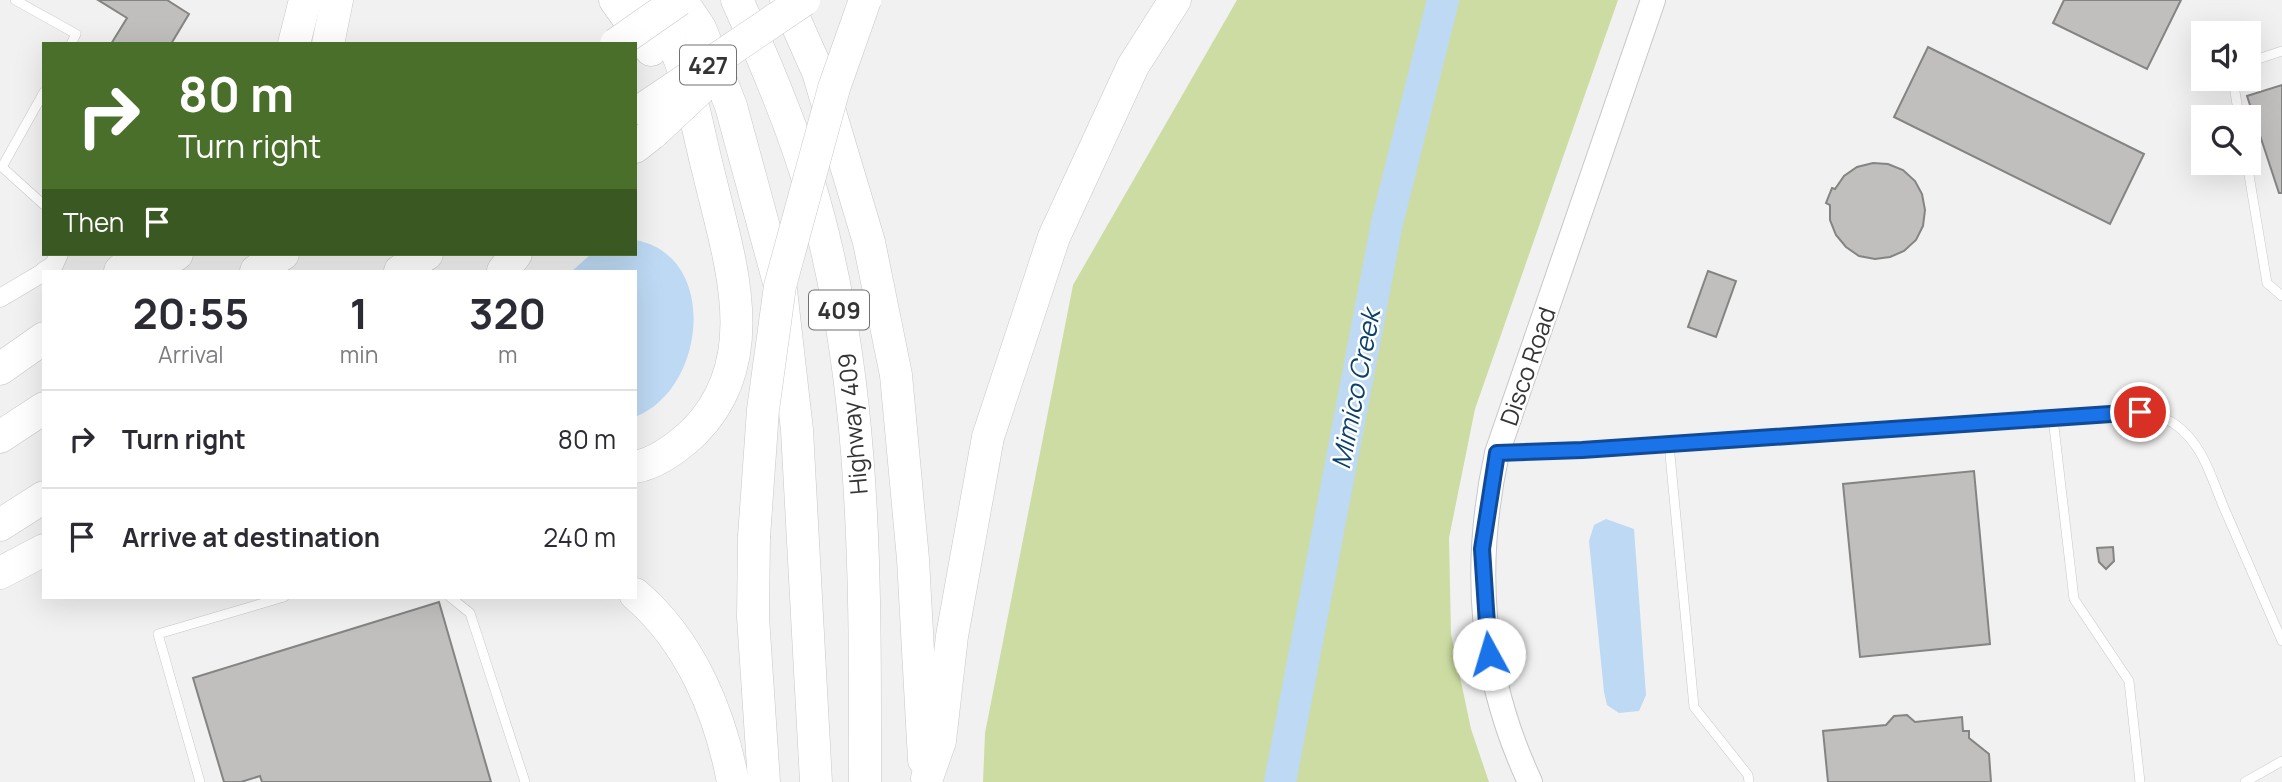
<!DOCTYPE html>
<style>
body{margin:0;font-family:Manrope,sans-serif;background:#f2f2f3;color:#2b2b33;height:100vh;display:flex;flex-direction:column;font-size:26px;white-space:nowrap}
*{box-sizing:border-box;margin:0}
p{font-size:23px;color:#7c7c81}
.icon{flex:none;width:38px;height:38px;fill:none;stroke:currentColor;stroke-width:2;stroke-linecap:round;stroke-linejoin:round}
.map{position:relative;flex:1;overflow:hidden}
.drawer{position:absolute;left:42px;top:270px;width:595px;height:329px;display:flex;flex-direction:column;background:#fff;border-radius:0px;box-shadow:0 7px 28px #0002}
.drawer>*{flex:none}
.guide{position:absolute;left:42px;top:42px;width:595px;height:214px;border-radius:0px;box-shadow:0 7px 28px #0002;background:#496f2a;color:#fff;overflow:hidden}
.fabs{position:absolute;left:2191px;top:21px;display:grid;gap:14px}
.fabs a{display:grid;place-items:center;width:70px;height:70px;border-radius:0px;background:#fff;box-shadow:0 7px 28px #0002;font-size:35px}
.pin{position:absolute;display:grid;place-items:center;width:60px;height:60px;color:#fff;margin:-30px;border:4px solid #fff;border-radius:50%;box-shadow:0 2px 7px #0007}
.me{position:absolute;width:77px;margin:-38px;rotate:354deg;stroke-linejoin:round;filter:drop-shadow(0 0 5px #0008)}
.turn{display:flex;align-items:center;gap:24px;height:147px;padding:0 21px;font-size:32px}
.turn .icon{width:91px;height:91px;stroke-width:2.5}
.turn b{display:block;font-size:49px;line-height:60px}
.then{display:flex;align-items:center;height:66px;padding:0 21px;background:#0003;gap:14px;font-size:26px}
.eta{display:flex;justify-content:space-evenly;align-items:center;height:119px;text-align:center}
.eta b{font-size:42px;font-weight:700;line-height:49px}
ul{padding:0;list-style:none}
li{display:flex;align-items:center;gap:21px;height:98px;padding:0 21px;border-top:2px solid #e1e1e2}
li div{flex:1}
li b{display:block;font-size:26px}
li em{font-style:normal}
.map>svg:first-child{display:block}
.green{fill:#cddca2}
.water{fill:#bdd9f3}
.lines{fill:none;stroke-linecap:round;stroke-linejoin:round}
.river{stroke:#bdd9f3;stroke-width:32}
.building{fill:#c0bfbe;stroke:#848483;stroke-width:2}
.service-casing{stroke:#c7c7c8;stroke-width:10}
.minor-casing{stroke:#c7c7c8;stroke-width:19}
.secondary-casing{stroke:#c7c7c8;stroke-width:26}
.motorway-casing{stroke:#c7c7c8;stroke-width:33}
.service{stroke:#fff;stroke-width:9}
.minor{stroke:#fff;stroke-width:18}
.secondary{stroke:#fff;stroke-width:24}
.motorway{stroke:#fff;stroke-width:32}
.motorway-bridge-casing{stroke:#c7c7c8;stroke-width:33;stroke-linecap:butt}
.motorway-bridge{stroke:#fff;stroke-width:32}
.route-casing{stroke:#114b97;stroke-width:18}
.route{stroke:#1a73e8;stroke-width:12}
.labels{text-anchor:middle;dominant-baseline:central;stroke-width:5;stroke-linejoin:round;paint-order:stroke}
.shield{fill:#fff;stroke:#717171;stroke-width:2}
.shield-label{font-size:23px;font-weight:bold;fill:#343434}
.street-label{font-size:24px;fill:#343434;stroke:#fff}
.water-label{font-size:26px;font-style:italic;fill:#08416a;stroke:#fff}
</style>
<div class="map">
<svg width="2282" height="782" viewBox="0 0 2282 782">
<rect width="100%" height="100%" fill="#f1f1f2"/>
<polygon class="green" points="1237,0 1443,0 1318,533 1328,552 1341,507 1447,0 1618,0 1475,409 1449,538 1451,634 1471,729 1489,782 983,782 985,733 1073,285"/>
<g class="water">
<path d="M635 240C720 255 706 390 635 417V271H572L591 254H635Z"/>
<polygon points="1606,519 1634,529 1646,695 1639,711 1619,713 1607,705 1604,692 1589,541 1594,525"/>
</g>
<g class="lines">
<polyline class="river" points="1280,782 1387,223 1443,0"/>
</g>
<g class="building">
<polygon points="98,0 167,0 189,14 171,44 111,44 127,18"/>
<polygon points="2064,0 2181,0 2147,69 2053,23"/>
<polygon points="1928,47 2144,154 2110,224 1894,117"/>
<polygon points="2282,85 2282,193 2279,193 2247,96"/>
<polygon points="1873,163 1888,164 1903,170 1915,181 1922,194 1925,210 1923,226 1916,240 1904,251 1890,257 1875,259 1859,256 1846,247 1836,235 1830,220 1830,205 1826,203 1832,188 1835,189 1844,176 1857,167"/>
<polygon points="1708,271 1736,281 1716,337 1688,327"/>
<polygon points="1974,471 1990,644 1860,657 1843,484"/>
<polygon points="2113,547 2114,561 2106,569 2099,562 2097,548"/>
<polygon points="439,602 491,782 262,782 260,776 241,782 224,782 193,678"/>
<polygon points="1907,715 1915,722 1962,717 1963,731 1969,731 1969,738 1989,754 1991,782 1828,782 1823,731 1886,725 1894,716"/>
</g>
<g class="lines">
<g class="service-casing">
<g id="service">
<polyline points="15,0 76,34 71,44"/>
<polyline points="2249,62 2282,51"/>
<polyline points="2233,79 2239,117"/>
<polyline points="44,92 2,167 44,205"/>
<polyline points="2247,163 2267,283 2282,296"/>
<polyline points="2053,418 2074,599 2129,681 2140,782"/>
<polyline points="1669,444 1694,707 1748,775 1749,782"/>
<path d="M1499 453 1582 450 2140 412C2152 415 2165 417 2176 425 2206 447 2213 485 2228 517 2246 559 2264 600 2282 641"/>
<polyline points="450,597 470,613 525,782"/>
<polyline points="200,782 158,634 284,597"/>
<polyline points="2245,782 2282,761"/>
</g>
</g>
<g class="minor-casing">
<g id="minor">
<polyline points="44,271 54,265 59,254"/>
<polyline points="0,298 44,272"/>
</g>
</g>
<g class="secondary-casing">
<path id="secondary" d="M1530 782C1480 675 1472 568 1497 453L1653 0"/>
</g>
<g class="motorway-casing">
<g id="motorway">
<polyline points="615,0 651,50"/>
<polyline points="681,0 700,28 731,106 781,290 797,430 816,782"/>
<path d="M737 0C762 55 786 110 804 167 868 365 865 577 865 782"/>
<polyline points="786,0 818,72 869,242 896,375 913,559 924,760"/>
<polyline points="294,44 305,0"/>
<polyline points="328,44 337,0"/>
<polyline points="635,147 654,132"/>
<polyline points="120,271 140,254"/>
<polyline points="152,271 177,254"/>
<polyline points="256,271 283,254"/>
<polyline points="400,271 427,254"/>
<polyline points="503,271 516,254"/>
<polyline points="0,369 44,338"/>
<polyline points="0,437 44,408"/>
<path d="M635 467C658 463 678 447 694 432 766 360 729 259 709 174 699 136 693 98 680 60 672 39 657 19 646 0"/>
<polyline points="0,525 44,497"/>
<polyline points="754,537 753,617 764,782"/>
<polyline points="0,573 44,550"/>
<path d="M635 594C690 641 720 712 733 782"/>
<polyline points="927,778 940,741 952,636 988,437 1054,237 1133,66 1175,0"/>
</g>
</g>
<use href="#service" class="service"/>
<use href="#minor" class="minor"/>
<use href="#secondary" class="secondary"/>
<use href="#motorway" class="motorway"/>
<g class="motorway-bridge-casing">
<g id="motorway-bridge">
<polyline points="616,44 679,0"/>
<polyline points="643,109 804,0"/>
<polyline points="654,132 701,88"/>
<polyline points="754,537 763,410 780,286 834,88 865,0"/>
</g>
</g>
<use href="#motorway-bridge" class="motorway-bridge"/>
</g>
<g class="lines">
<g class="route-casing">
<polyline id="route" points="1489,654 1482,549 1497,453 1582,450 2140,412"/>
</g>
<use href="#route" class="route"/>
</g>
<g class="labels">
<g class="shield">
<rect x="680" y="45.5" width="56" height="39" rx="5"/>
<rect x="809" y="290.5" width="60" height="39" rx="5"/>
</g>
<g class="shield-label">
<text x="708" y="65">427</text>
<text x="839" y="310">409</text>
</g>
<g class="street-label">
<text transform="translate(1527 366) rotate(-71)">Disco Road</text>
<text transform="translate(852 424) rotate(-95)">Highway 409</text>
</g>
<g class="water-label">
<text transform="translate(1355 389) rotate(-79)">Mimico Creek</text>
</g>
</g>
</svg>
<div class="fabs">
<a><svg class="icon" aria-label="sound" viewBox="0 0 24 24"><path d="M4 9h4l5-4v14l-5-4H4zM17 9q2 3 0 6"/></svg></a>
<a><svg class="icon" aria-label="search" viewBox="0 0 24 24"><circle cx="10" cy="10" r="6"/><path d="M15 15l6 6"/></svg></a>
</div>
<div class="pin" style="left:2140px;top:412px;background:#d93025"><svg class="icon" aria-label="arrive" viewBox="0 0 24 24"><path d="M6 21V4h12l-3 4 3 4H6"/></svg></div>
<svg class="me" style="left:1489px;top:654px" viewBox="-20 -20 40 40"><circle r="19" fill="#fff"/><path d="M0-13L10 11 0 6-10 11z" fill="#1a73e8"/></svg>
<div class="guide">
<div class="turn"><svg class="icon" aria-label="right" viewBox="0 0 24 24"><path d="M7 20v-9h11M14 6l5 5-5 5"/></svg><div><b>80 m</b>Turn right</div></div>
<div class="then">Then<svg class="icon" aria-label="arrive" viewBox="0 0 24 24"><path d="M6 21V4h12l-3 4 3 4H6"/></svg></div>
</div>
<section class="drawer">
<div class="eta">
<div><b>20:55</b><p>Arrival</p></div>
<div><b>1</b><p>min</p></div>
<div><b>320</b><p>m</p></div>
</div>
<ul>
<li><svg class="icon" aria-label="right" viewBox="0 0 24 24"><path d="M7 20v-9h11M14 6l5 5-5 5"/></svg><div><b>Turn right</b></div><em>80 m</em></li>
<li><svg class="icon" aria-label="arrive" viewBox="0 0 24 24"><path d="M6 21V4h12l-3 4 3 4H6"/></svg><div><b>Arrive at destination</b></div><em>240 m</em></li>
</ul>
</section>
</div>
